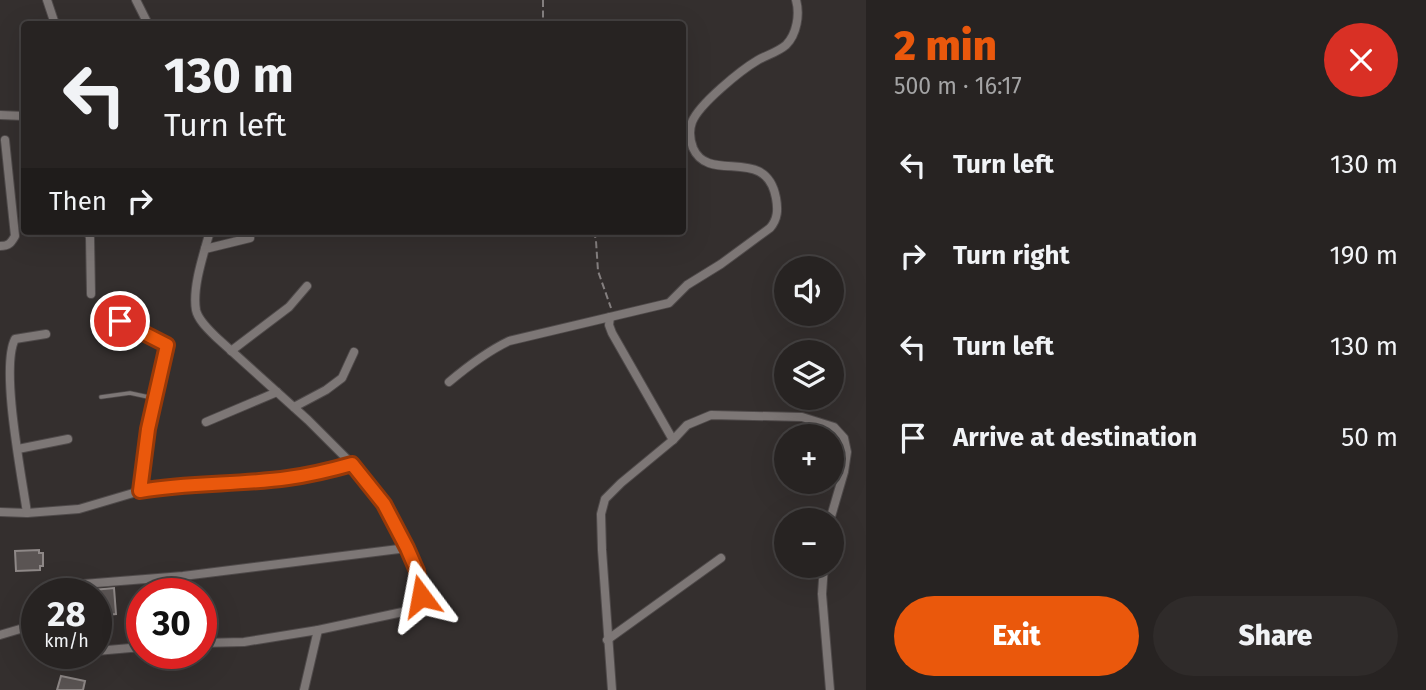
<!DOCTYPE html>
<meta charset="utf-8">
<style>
body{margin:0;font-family:"Fira Sans",sans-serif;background:#2f2b2a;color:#f1f3f6;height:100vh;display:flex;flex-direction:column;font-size:26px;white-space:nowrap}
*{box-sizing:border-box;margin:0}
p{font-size:23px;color:#a4a4a5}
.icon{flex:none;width:38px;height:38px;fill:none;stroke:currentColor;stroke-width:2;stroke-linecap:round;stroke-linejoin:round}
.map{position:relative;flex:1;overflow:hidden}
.panel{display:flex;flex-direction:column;background:#272322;width:560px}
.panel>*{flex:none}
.hud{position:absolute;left:21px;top:21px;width:665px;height:214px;border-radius:7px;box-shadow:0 7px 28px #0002,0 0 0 2px #434040;background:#272322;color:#f1f3f6;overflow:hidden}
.fabs{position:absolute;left:774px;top:256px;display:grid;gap:14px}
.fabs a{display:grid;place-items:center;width:70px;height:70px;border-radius:50%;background:#272322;box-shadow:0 7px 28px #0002,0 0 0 2px #434040;font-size:35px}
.speed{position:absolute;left:21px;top:578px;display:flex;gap:14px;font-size:35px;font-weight:700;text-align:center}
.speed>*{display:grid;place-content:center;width:91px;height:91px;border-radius:50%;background:#272322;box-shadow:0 7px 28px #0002,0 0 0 2px #434040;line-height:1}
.speed small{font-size:18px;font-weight:400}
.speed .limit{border:10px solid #d22;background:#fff;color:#111}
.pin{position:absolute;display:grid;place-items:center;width:60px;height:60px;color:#fff;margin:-30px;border:4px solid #fff;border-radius:50%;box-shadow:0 2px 7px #0007}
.me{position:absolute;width:77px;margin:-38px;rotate:347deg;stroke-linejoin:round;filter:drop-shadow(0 0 5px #0008)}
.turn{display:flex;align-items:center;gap:24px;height:147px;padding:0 28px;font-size:32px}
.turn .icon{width:91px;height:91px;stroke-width:2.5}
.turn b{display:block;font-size:49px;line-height:60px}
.then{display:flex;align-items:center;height:66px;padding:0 28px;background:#0003;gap:14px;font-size:26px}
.round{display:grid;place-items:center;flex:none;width:74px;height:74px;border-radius:37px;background:#2f2b2a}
.overview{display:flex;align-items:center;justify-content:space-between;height:119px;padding:0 28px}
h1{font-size:42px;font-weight:800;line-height:52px;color:#ea580c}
.primary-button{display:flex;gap:14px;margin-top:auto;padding:14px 28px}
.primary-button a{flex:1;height:80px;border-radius:42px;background:#ea580c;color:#fff;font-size:28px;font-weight:800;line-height:80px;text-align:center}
.primary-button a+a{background:#2f2b2a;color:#f1f3f6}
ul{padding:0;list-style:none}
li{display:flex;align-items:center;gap:21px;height:91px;padding:0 28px}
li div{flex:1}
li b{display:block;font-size:26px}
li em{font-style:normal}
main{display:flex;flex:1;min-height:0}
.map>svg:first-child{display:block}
.building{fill:#5a5453;stroke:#8e8887;stroke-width:2}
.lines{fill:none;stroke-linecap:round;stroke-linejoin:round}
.service-casing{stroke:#4f4a4a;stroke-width:5}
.minor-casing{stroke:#4f4a4a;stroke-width:10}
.path{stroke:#847f7f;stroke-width:2;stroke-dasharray:7 3.5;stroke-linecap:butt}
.service{stroke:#7d7776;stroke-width:3.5}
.minor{stroke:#7d7776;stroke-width:8}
.route-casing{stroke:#983908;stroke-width:18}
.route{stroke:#ea580c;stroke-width:12}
</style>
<main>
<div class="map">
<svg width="866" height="690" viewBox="0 0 866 690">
<rect width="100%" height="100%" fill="#342f2e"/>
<g class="building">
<polygon points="39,550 39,553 43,553 43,566 40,566 40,570 16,571 15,551"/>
<polygon points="114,588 116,614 96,616 96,593 93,593 93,590"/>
<polygon points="61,676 85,681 83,690 57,690"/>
</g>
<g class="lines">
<g class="service-casing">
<polyline id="service" points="101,397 130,393 153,398"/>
</g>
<g class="minor-casing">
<g id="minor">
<polyline points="47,0 55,24"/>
<polyline points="136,0 148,24"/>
<polyline points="0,115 24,116"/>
<polyline points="88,231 90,238 91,294"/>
<path d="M210 231C204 253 192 287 196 310 198 320 209 330 216 337L308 420 352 464"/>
<path d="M0 246C9 246 11 243 15 236L5 140"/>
<polyline points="205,249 250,238"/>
<polyline points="610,317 609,325 612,333 673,440"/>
<polyline points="120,321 168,345 148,429 140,491"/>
<polyline points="231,351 289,307 307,286"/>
<path d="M449 382C468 366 486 352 509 341L669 303 687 285 721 264 770 228C778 219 778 209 776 198 766 144 709 185 693 148 690 140 689 130 692 122 699 104 741 70 758 60 767 55 778 52 786 45 797 34 800 14 796 0"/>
<polyline points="294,407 326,390 342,378 354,352"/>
<polyline points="206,422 277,392"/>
<polyline points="18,449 68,439"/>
<polyline points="0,512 27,513 79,509 140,491 163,487 286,479 318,473 352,464 384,504 407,548 417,571 421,596 419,604 412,610 318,630 244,642 201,643"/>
<path d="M27 513C22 477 0 368 15 339L46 334"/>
<polyline points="824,565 822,594 830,690"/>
<polyline points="48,593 49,590 58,586 183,576 407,548"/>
<polyline points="0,635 37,624"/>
<polyline points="607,640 721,558"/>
<polyline points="96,651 142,647"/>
<polyline points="45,653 51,656 78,653"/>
<polyline points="304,690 318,630"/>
<polyline points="612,690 602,550 601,514 605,499 621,483 673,440 687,425 711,415 802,417 834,427 844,438 847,452 844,472 830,520"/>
</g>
</g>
<g class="path">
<polyline points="543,0 543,24"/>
<polyline points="594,231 596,241 598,271 611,308"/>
</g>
<use href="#service" class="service"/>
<use href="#minor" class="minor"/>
</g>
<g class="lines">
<g class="route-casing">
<path id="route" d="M120 321 167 345 148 429 140 491C189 482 239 485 288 478 310 475 331 470 352 464L384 504 407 548 417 571 421 596"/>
</g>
<use href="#route" class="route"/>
</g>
</svg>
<div class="fabs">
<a><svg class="icon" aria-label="sound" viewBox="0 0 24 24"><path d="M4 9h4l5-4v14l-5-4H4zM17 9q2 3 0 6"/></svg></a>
<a><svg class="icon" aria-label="layers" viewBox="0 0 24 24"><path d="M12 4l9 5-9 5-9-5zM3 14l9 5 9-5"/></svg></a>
<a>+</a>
<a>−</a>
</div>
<div class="speed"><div>28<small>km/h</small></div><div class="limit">30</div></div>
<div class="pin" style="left:120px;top:321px;background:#d93025"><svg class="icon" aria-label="arrive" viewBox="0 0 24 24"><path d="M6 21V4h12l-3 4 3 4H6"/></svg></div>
<svg class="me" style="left:421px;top:596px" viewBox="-20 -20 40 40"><path d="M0-17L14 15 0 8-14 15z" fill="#ea580c" stroke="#fff" stroke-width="4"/></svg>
<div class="hud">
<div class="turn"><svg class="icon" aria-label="left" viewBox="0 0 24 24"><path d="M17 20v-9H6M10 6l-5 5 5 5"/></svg><div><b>130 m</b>Turn left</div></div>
<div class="then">Then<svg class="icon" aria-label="right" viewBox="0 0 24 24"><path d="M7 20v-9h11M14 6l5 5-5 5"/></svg></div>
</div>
</div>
<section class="panel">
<div class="overview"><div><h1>2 min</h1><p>500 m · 16:17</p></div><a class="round" style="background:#d93025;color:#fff"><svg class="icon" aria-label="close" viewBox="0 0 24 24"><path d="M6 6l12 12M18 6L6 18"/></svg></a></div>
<ul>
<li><svg class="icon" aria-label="left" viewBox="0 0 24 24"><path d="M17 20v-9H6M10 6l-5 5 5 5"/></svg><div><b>Turn left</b></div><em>130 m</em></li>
<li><svg class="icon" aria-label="right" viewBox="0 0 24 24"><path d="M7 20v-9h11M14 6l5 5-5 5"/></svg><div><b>Turn right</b></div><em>190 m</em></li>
<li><svg class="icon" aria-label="left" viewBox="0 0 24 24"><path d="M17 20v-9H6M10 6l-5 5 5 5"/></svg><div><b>Turn left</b></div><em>130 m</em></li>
<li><svg class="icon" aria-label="arrive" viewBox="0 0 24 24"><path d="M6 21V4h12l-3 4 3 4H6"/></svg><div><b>Arrive at destination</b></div><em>50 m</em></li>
</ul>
<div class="primary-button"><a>Exit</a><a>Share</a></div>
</section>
</main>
